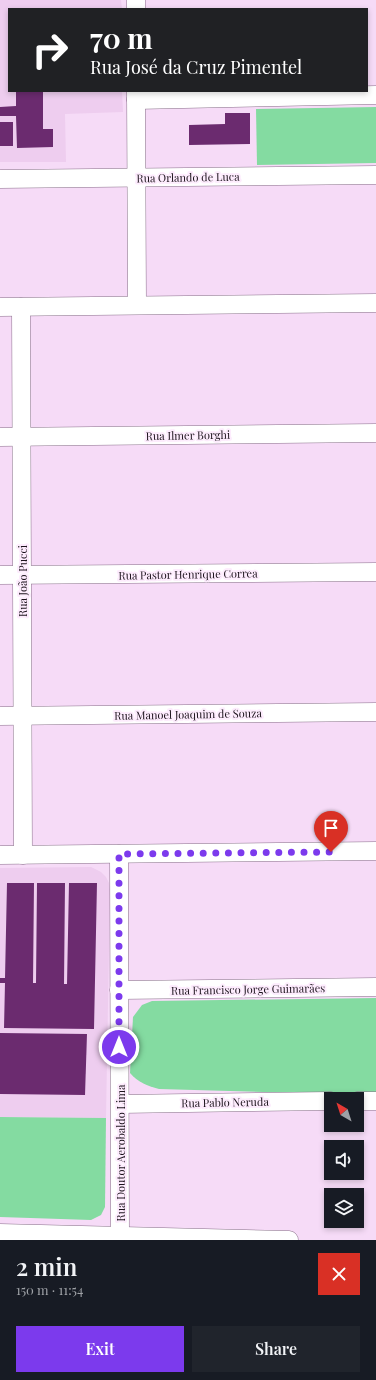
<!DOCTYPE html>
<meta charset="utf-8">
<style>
body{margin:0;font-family:"Playfair Display",serif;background:#20242c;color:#f1f3f6;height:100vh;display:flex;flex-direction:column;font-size:15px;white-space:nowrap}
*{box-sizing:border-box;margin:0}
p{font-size:13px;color:#9ea1a6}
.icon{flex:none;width:22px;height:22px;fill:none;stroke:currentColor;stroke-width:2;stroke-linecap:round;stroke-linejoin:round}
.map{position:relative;height:1240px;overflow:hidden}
.panel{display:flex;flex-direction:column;background:#171b24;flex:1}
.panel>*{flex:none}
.banner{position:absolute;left:8px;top:8px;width:360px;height:84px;border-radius:0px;box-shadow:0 2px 6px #0003;background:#202124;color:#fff;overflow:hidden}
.needle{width:26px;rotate:321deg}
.buttons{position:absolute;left:324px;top:1092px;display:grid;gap:8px}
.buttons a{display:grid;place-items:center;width:40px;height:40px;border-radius:0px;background:#171b24;box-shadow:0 2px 6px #0003;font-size:20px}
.pin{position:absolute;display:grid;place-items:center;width:34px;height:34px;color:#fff;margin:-41px -17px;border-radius:50% 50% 50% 0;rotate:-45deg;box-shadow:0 0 4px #0007}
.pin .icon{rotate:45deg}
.me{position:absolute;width:44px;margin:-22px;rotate:0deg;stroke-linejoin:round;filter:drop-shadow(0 0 3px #0008)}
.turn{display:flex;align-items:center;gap:14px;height:84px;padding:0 16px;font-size:18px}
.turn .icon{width:52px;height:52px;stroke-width:2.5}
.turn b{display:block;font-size:28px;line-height:34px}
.round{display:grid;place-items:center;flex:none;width:42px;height:42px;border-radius:0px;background:#20242c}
.overview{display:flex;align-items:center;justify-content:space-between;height:68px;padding:0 16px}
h1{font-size:24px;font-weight:600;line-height:30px}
.cta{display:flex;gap:8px;margin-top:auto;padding:8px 16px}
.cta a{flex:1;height:46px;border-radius:0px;background:#7c3aed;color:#fff;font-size:16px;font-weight:600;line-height:46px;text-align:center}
.cta a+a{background:#20242c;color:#f1f3f6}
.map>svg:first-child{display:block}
.built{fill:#eecdef}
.green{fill:#84dba1}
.building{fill:#6b2b6f}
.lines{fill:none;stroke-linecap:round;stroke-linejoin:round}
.minor-casing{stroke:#887089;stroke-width:19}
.minor{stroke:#fff;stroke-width:18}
.route{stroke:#7c3aed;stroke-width:7;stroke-dasharray:0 12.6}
.labels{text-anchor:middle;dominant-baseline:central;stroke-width:4;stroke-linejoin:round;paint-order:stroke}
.street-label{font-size:11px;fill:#1b121b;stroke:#fdecfd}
</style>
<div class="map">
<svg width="376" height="1240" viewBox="0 0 376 1240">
<rect width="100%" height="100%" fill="#f6dbf7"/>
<g class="built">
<polygon points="0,0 121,0 122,9 9,9 9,91 122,91 123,112 65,114 66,162 0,162"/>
<polygon points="91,867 101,872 106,877 109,883 110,890 106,1118 0,1117 0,868"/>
</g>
<g class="green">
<polygon points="376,107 376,163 257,165 256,109"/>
<path d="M376 998V1095L159 1089C147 1086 138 1082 130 1073L133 1017 142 1005 152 1001Z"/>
<polygon points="0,1117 106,1118 105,1207 101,1215 91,1220 0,1217"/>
</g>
<g class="building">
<polygon points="16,91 43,91 43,129 53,129 53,147 17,148 16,116 0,116 0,107 16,106"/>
<polygon points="225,113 250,113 250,144 189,145 189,125 225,124"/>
<rect x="0" y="122" width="13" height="24"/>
<polygon points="7,883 34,883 33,983 36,983 37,883 65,883 64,984 67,984 69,883 97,883 94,1029 4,1028 5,983 0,983 0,978 5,978"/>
<polygon points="0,1033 87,1034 85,1095 0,1094"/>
</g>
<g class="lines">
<g class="minor-casing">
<g id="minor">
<polyline points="136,0 136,9"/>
<polyline points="136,91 137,305"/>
<polyline points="136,100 376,95"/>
<polyline points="0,179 376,175"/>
<polyline points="0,307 376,303"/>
<polyline points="21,307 23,855"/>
<polyline points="0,437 376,433"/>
<polyline points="0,575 376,572"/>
<polyline points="0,716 376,712"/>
<polyline points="119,854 120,1236"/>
<polyline points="0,855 376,851"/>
<polyline points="119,990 376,987"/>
<polyline points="357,1101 376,1101"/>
<polyline points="120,1104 331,1101"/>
<polyline points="0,1233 289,1240"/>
</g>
</g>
<use href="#minor" class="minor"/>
</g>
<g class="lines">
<polyline class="route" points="119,1047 119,854 331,852"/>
</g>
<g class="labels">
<g class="street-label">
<text transform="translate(188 177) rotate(-1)">Rua Orlando de Luca</text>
<text transform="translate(188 435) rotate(-1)">Rua Ilmer Borghi</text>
<text transform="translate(188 574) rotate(-1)">Rua Pastor Henrique Correa</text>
<text transform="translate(22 581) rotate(-90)">Rua João Pucci</text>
<text transform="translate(188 714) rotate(-1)">Rua Manoel Joaquim de Souza</text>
<text transform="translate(248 989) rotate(-1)">Rua Francisco Jorge Guimarães</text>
<text transform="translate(225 1102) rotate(-1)">Rua Pablo Neruda</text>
<text transform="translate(120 1153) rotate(-90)">Rua Doutor Aerobaldo Lima</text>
</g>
</g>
</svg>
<div class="buttons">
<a><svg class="needle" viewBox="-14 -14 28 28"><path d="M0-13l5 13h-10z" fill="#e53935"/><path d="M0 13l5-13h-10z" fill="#9ea1a6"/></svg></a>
<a><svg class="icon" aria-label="sound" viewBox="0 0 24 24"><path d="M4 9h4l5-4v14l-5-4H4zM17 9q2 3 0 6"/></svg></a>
<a><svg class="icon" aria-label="layers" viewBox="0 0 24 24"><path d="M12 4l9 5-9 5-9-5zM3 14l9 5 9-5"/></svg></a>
</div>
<div class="pin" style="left:331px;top:852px;background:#d93025"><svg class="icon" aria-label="arrive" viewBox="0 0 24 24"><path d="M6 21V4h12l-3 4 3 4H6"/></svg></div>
<svg class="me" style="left:119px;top:1047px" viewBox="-20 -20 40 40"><circle r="17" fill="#7c3aed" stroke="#fff" stroke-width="3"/><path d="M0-11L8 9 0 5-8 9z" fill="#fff"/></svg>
<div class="banner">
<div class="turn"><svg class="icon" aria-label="right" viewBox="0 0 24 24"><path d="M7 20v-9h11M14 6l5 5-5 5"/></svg><div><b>70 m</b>Rua José da Cruz Pimentel</div></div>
</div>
</div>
<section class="panel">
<div class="overview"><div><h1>2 min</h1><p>150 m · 11:54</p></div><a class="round" style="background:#d93025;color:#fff"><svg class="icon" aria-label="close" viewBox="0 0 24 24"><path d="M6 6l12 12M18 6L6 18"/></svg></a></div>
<div class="cta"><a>Exit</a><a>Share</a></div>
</section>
